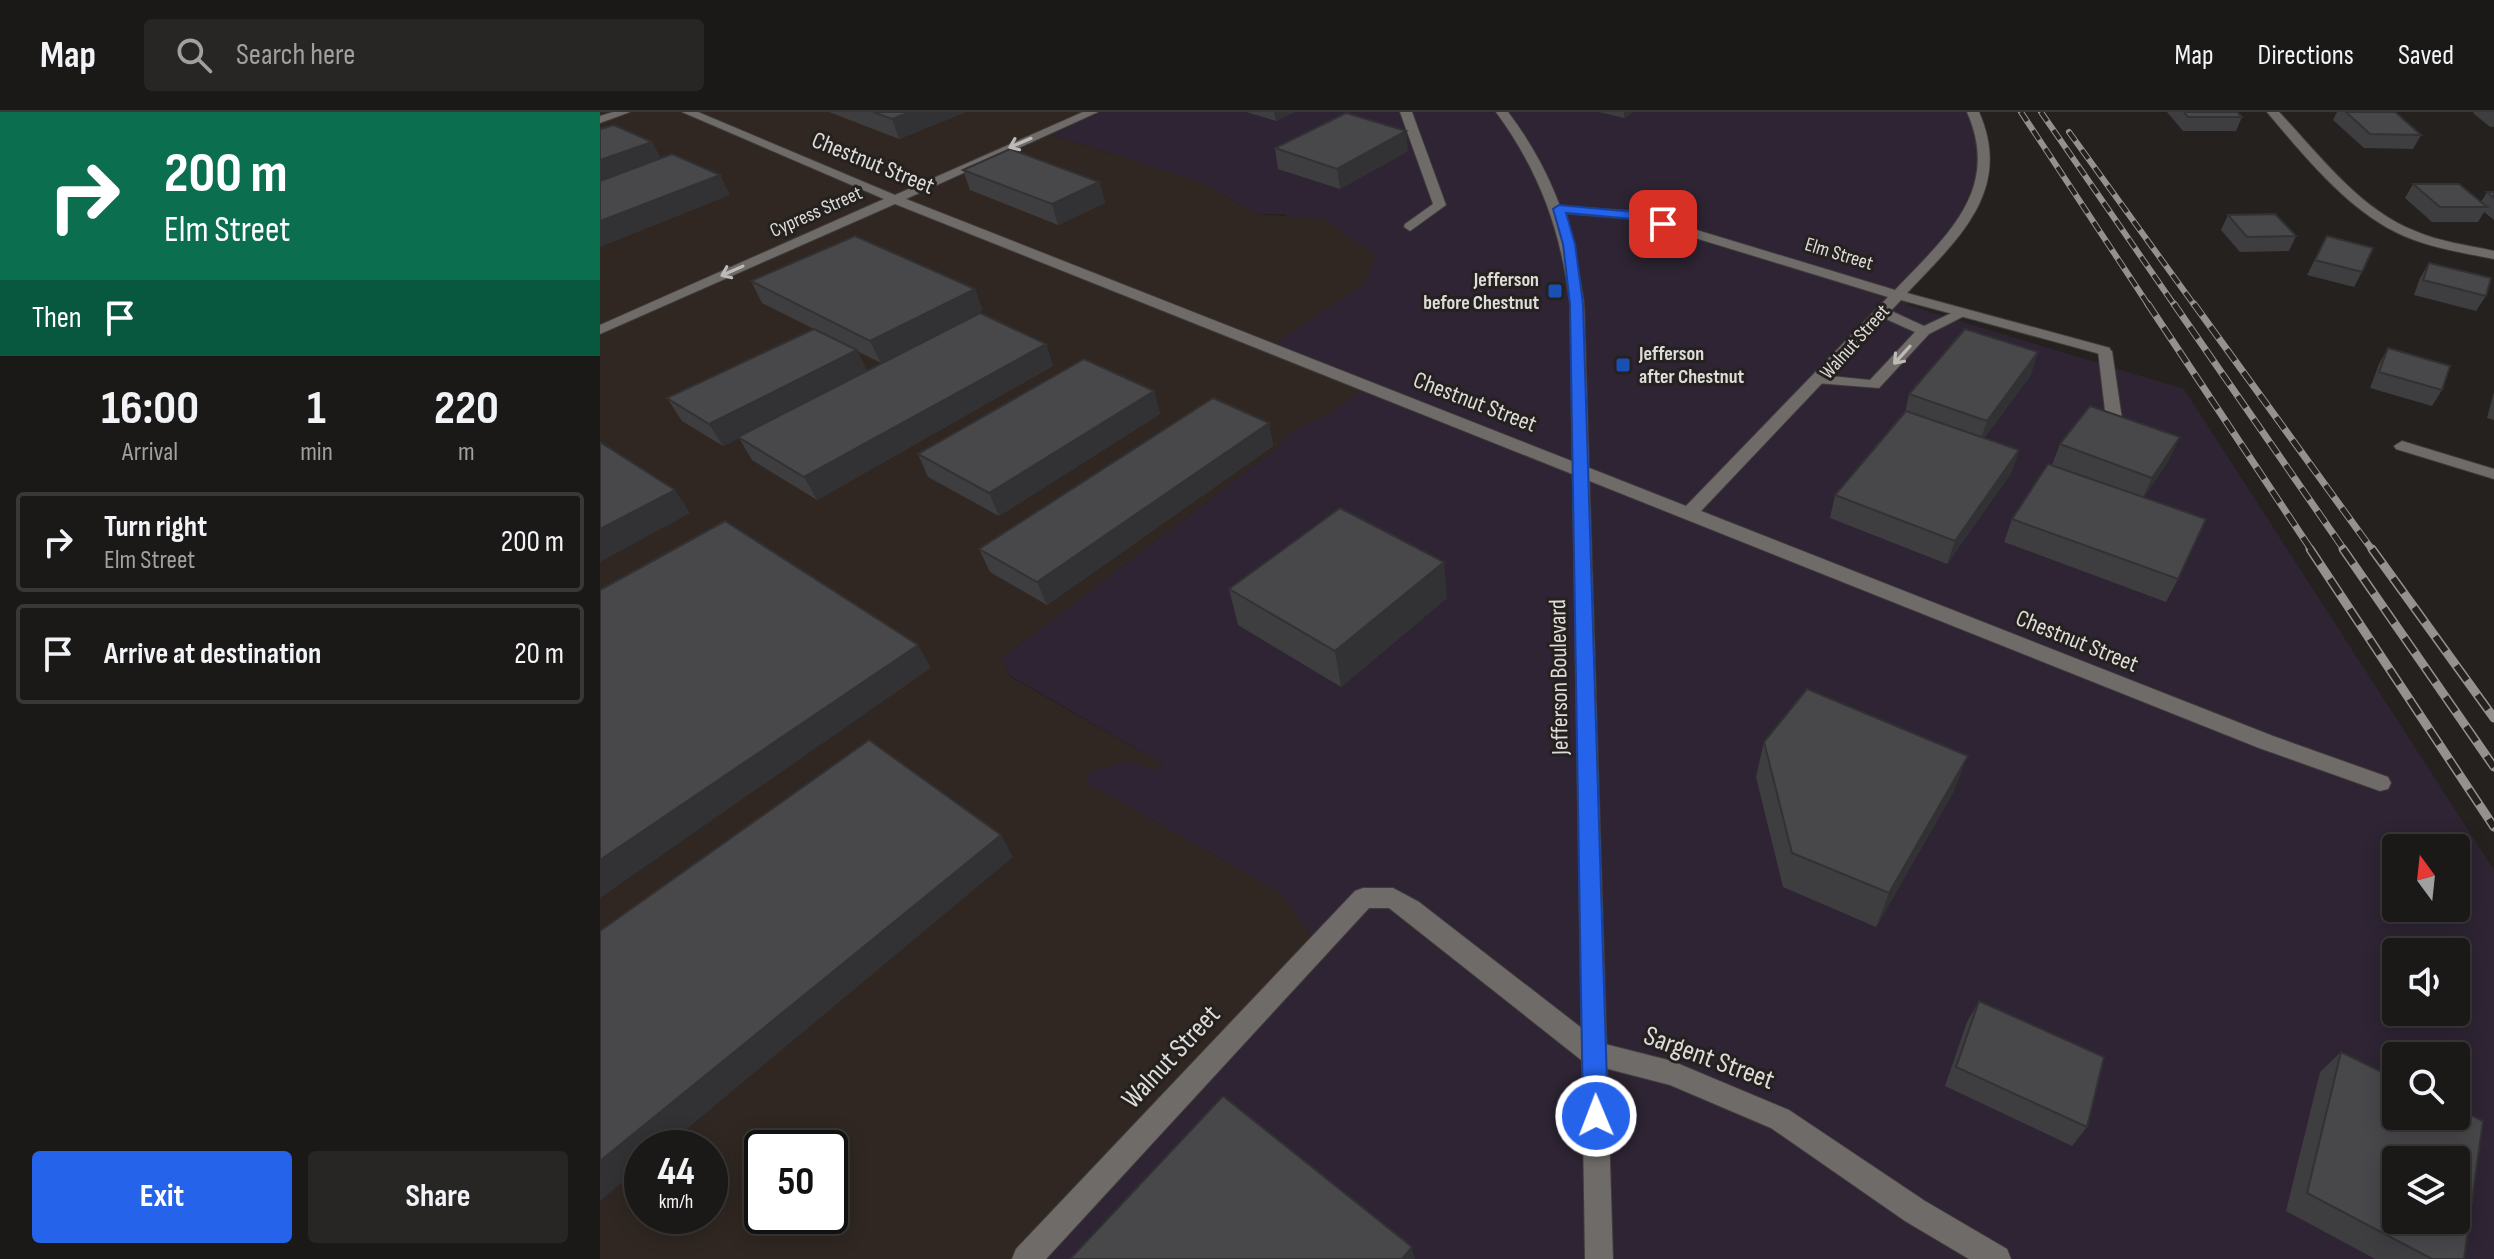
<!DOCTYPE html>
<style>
body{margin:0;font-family:"Sofia Sans Condensed",sans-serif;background:#282624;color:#f1f3f6;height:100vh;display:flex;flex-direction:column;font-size:30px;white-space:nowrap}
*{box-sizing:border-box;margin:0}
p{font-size:26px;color:#a0a0a1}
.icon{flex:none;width:44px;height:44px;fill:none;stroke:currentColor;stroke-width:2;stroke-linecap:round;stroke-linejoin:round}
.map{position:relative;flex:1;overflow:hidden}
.sheet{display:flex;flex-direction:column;background:#1b1917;width:600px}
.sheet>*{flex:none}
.top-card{background:#0b6e4f;color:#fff;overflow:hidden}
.needle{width:52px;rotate:345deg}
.controls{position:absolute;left:1782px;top:722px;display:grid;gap:16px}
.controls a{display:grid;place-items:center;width:88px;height:88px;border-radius:8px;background:#1b1917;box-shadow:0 4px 20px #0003,0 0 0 2px #393836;font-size:40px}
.speed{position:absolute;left:24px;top:1018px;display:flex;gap:16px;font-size:40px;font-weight:700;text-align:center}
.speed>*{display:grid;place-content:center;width:104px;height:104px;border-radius:50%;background:#1b1917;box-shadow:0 4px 20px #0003,0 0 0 2px #393836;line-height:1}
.speed small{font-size:20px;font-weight:400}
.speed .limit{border:4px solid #111;border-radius:12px;background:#fff;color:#111}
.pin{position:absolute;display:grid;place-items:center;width:68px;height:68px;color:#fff;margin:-34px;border-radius:16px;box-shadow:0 4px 12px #0006}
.me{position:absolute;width:88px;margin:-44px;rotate:359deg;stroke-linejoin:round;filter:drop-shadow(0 0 6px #0008)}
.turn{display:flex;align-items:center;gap:28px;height:168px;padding:0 32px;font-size:36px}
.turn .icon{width:104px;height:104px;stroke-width:2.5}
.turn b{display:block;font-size:56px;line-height:68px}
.then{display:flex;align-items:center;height:76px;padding:0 32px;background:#0003;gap:16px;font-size:30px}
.eta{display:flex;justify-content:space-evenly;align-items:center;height:136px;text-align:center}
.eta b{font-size:48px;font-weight:700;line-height:56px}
.action{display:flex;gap:16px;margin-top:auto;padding:16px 32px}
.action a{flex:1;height:92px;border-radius:8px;background:#2563eb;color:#fff;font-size:32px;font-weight:700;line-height:92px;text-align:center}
.action a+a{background:#282624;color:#f1f3f6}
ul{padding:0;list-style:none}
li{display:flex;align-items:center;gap:24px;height:100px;margin:0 16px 12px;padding:0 16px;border:4px solid #393836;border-radius:8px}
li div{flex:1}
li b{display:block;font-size:30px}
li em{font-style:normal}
header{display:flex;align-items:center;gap:48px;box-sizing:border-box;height:112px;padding:0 40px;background:#1b1917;border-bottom:2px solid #393836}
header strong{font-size:38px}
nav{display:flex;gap:44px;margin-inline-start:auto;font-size:28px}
.search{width:560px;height:72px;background:#282624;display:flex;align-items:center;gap:20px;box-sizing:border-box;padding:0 28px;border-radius:8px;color:#a0a0a1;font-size:30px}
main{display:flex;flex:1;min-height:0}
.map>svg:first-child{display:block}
.commercial{fill:#2e2433;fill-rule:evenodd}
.built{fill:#302722;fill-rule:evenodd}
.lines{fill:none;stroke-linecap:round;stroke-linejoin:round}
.service-casing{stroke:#3f3c3b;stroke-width:2}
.minor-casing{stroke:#3f3c3b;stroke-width:2}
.secondary-casing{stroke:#3f3c3b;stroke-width:2}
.service{fill:#6f6b68;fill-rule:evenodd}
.minor{fill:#6f6b68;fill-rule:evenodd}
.secondary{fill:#6f6b68;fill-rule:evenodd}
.rail-far2-casing{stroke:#94918f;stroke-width:6}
.rail-far1-casing{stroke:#94918f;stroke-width:7}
.rail-casing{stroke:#94918f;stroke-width:9}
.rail-far2{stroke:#24211f;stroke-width:4;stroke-dasharray:11;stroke-linecap:butt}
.rail-far1{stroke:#24211f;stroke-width:5;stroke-dasharray:14;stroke-linecap:butt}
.rail{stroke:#24211f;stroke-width:6;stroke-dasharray:18;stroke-linecap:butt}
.wall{fill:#3e3e40}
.shaded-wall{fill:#323234}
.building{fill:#48484b;stroke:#323234;stroke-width:2;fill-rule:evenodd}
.oneway{stroke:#bdbab8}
.route{fill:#2563eb;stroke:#184099;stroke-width:2}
.transit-dot{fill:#1a4fb4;stroke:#24211f;stroke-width:3}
.labels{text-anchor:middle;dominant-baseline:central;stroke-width:6;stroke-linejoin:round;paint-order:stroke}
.far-street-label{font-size:20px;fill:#dedcda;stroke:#24211f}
.far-poi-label{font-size:20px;font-weight:bold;fill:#dedcda;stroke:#24211f;text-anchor:end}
.street-label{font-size:24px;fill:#dedcda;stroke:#24211f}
.near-street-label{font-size:28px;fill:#dedcda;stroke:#24211f}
</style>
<header>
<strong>Map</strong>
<div class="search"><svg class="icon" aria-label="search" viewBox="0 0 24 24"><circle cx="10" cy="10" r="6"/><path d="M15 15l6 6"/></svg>Search here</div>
<nav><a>Map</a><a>Directions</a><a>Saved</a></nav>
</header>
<main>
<section class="sheet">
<div class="top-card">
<div class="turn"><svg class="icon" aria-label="right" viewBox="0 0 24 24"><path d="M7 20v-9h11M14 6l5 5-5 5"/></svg><div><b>200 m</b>Elm Street</div></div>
<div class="then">Then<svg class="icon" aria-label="arrive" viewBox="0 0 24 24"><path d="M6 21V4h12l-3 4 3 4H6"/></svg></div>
</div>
<div class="eta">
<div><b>16:00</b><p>Arrival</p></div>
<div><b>1</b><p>min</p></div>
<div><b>220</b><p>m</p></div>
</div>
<ul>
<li><svg class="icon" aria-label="right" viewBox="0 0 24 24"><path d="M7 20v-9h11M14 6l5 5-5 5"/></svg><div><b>Turn right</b><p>Elm Street</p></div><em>200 m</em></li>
<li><svg class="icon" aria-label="arrive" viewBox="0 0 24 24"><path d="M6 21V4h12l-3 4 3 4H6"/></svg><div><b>Arrive at destination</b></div><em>20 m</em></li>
</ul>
<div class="action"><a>Exit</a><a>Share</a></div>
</section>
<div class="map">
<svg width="1894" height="1147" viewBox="0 0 1894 1147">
<rect width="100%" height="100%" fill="#24211f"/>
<path class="commercial" d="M491 0H1374L1382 79 1314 164 1307 193 1584 277 1894 758V1147H421L682 782 489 672 484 662 528 649 555 658 564 653 409 563 401 547 676 337 691 319 734 299 674 232 765 171 685 102H655L603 71 446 21ZM1796 736H1856V796H1796ZM1796 840H1856V900H1796ZM1796 944H1856V1004H1796ZM1796 1048H1856V1108H1796Z"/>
<path class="built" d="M0 0H491L446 21 603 71 655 102 724 107 775 143 765 171 674 232 768 272 734 299 691 319 676 337 401 547 409 564 564 653 555 658 528 649 485 662 489 672 682 782 712 825 421 1147H0ZM42 1036H110V1104H42ZM162 1036H230V1104H162Z"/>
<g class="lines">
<g class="service-casing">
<g id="service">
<polygon points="13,0 30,0 0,11 0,4"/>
<polygon points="800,0 812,0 846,93 810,119 804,115 805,112 833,92"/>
<polygon points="1277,197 1287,197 1324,214 1358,198 1370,201 1329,222 1279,276 1216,271 1213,268 1221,263 1270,268 1315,220 1277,203"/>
<polygon points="1505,235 1512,239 1522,307 1514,312 1506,307 1498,239"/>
</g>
</g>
<g class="minor-casing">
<g id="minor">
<path d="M82 0H98L295 83 483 0H498L306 87 1086 394 1288 185 1033 107 959 101 953 97 955 94 1034 99 1295 178C1345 125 1402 79 1367 0H1379C1414 79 1357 128 1307 181L1510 236V242H1500L1301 188 1101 399 1673 624 1788 665 1791 671 1788 677 1780 679 1659 636 295 92 0 222V213L284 87Z"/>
<path d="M1667 0H1679C1719 42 1759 97 1815 119 1840 130 1868 133 1894 139V147C1864 141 1832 136 1804 124 1750 101 1704 44 1667 0Z"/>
<polygon points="1802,329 1894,357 1894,367 1796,337 1794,334"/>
<polygon points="763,776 793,776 819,790 1001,931 1072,949 1189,998 1325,1089 1407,1137 1411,1147 1369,1147 1305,1109 1171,1016 1070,973 985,951 789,796 769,796 446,1147 412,1147 416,1137 755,779"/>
</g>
</g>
<g class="secondary-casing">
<path id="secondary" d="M896 0H908C952 58 974 120 984 192L1013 1147H985L970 192C961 119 940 60 896 0Z"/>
</g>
<use href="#service" class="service"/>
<use href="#minor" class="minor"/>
<use href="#secondary" class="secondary"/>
<g class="rail-far2-casing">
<g id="rail-far2">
<polyline points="1421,0 1549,194"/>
<polyline points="1441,0 1575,194"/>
<polyline points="1469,20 1595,194"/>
</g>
</g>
<g class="rail-far1-casing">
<g id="rail-far1">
<polyline points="1548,192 1712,439"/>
<polyline points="1574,192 1745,439"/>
<polyline points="1594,192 1773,439"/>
</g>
</g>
<g class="rail-casing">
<g id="rail">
<polyline points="1710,437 1894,715"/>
<polyline points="1743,437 1894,655"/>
<polyline points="1772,437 1894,606"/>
</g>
</g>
<use href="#rail-far2" class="rail-far2"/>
<use href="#rail-far1" class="rail-far1"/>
<use href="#rail" class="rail"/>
</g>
<g class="wall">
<polygon points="229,0 366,0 299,27"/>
<polygon points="646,0 695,0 676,9"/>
<polygon points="999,0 1033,0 1024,6"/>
<polygon points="1567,0 1637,0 1642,5 1636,19 1583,19"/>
<polygon points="1737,0 1795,0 1821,23 1813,37 1764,36 1733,8"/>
<polygon points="1874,0 1894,0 1894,15 1890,15 1873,1"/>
<polygon points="675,36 808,39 740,77 678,57"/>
<polygon points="363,58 499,70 505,91 458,113 370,78"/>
<polygon points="1813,72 1881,90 1887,80 1894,80 1894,108 1884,100 1878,110 1832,110 1805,86"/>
<polygon points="1628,103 1696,124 1689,139 1640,140 1621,118"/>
<polygon points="1727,124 1762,160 1754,175 1707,163"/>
<polygon points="1829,151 1886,184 1876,199 1814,183 1820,166"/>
<polygon points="151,169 383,198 281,251 257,239 267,259 446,232 453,254 217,388 152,348 139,326 123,334 82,309 67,286 214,217 162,191"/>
<polygon points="1788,236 1842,278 1832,294 1770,276 1779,252"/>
<polygon points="1431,263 1384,326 1419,338 1411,361 1347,452 1230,406 1235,383 1305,301 1309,282"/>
<polygon points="554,279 560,302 399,404 328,365 318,342"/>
<polygon points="1894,280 1894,308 1887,306"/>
<polygon points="669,311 673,334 447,493 390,460 379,437"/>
<polygon points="1460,332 1569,348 1544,385 1578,467 1566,490 1404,430 1412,407 1452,353"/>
<polygon points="629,477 847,486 741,575 638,513"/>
<polygon points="1164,630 1354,679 1276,815 1183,775 1156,665"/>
<polygon points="1379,889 1487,1015 1472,1034 1345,974 1367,910"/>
<polygon points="1741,940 1864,1147 1775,1147 1686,1099 1720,960"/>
</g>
<g class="shaded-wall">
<polygon points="310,0 366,0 299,27 292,7"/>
<polygon points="674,0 695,0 676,9"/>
<polygon points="1024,0 1033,0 1024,6"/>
<polygon points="806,19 808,39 740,77 737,57"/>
<polygon points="52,30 63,50 0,72 0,48"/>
<polygon points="120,63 130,83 0,135 0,109"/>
<polygon points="499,70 505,91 458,113 452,92"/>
<polygon points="375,177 383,198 281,251 270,229"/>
<polygon points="446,232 453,254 217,388 204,365"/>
<polygon points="257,238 267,260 123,334 109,312"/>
<polygon points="1438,240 1431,263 1379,332 1387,309"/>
<polygon points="554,279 560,302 399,404 389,381"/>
<polygon points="669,311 673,334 447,493 437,470"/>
<polygon points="1580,325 1569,348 1541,389 1552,366"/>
<polygon points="1419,338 1411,361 1347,452 1355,429"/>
<polygon points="75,378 90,401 0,450 0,417"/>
<polygon points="844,450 847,486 741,575 735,539"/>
<polygon points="318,533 331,556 0,786 0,748"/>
<polygon points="1368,644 1354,679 1276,815 1289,781"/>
<polygon points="401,723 413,745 64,1036 42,1036 42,1054 0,1089 0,1049"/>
<polygon points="812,1135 815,1147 802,1147"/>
</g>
<g class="building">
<polygon points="273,0 310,0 292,7"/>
<polygon points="1584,0 1637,0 1642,5 1588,5"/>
<polygon points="1746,0 1795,0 1821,23 1770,22"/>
<polygon points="746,1 806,19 737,57 675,36"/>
<polygon points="14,13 52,30 0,48 0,17"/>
<polygon points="410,37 499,70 452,92 363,58"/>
<polygon points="72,42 120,63 0,109 0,69"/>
<polygon points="1813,72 1859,72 1887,95 1840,95"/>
<polygon points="1887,80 1894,80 1894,86"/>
<polygon points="1675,102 1696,124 1647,125 1628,103"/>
<polygon points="255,124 375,177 270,229 151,169"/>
<polygon points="1727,124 1773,136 1762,160 1715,148"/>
<polygon points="1829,151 1891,166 1886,184 1823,168"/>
<polygon points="380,201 446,232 204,365 138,325"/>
<polygon points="214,217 257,238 109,312 67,286"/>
<polygon points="1365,217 1438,240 1387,309 1309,282"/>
<polygon points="1788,236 1850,254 1842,278 1779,260"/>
<polygon points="484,247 554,279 389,381 318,342"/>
<polygon points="613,286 669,311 437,470 379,437"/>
<polygon points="1490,294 1580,325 1552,366 1460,332"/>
<polygon points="1306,299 1419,338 1355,429 1235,383"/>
<polygon points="0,330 75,378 0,417"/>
<polygon points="1448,352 1606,407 1578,467 1412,407"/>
<polygon points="740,396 844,450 735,539 629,477"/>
<polygon points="125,409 318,533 0,748 0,478"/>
<polygon points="1207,577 1368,644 1289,781 1192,741 1164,630"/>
<polygon points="269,628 401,723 0,1049 0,819"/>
<polygon points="1379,889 1504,945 1487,1015 1356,955"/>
<path d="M1741 940 1796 967V1004H1856V996L1883 1009 1864 1147H1832L1707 1081ZM1796 1048H1856V1108H1796Z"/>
<polygon points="623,984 812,1135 802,1147 470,1147"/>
</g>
<defs><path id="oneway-shaft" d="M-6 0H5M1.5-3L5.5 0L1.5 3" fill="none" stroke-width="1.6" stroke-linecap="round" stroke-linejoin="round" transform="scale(2)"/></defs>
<g class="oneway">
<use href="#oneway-shaft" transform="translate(420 31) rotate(157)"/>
<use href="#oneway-shaft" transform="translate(132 159) rotate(156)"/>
<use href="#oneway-shaft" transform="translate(1302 243) rotate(132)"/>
</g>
<polygon class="route" points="959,93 1034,100 1069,112 1063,115 1033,107 966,101 975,132 983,192 1008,1004 1004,1012 996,1016 987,1012 983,1004 970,192 963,132 953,97"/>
<g class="transit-dot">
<rect x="947" y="171" width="16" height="16" rx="4"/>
<rect x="1015" y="245" width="16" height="16" rx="4"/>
</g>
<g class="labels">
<g class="far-street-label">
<text transform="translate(216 100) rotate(-24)">Cypress Street</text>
<text transform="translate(1239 142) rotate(17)">Elm Street</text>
<text transform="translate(1255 230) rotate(-48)">Walnut Street</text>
</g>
<g class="far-poi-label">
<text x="939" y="168">Jefferson<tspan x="939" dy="23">before Chestnut</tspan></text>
<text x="1039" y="242" text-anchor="start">Jefferson<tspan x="1039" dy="23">after Chestnut</tspan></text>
</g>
<g class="street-label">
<text transform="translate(273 51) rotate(22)">Chestnut Street</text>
<text transform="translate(875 290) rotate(21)">Chestnut Street</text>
<text transform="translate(1477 529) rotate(22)">Chestnut Street</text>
<text transform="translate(959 565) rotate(-91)">Jefferson Boulevard</text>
</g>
<g class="near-street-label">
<text transform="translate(571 945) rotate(-47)">Walnut Street</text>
<text transform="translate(1109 946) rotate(20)">Sargent Street</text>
</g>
</g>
</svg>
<div class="controls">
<a><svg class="needle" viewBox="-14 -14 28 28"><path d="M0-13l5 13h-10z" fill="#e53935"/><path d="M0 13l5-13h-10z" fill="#a0a0a1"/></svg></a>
<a><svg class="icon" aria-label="sound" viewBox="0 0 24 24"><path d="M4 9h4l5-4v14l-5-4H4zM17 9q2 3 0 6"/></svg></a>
<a><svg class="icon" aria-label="search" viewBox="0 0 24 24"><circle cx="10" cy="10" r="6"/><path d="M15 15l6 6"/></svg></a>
<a><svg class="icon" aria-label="layers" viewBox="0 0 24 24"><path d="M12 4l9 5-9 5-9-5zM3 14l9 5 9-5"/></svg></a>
</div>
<div class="speed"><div>44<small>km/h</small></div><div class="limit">50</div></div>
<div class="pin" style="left:1063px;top:112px;background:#d93025"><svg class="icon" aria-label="arrive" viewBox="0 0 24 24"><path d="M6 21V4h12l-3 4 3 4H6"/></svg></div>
<svg class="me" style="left:996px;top:1004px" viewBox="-20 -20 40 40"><circle r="17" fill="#2563eb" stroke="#fff" stroke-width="3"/><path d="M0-11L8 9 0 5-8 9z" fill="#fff"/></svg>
</div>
</main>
